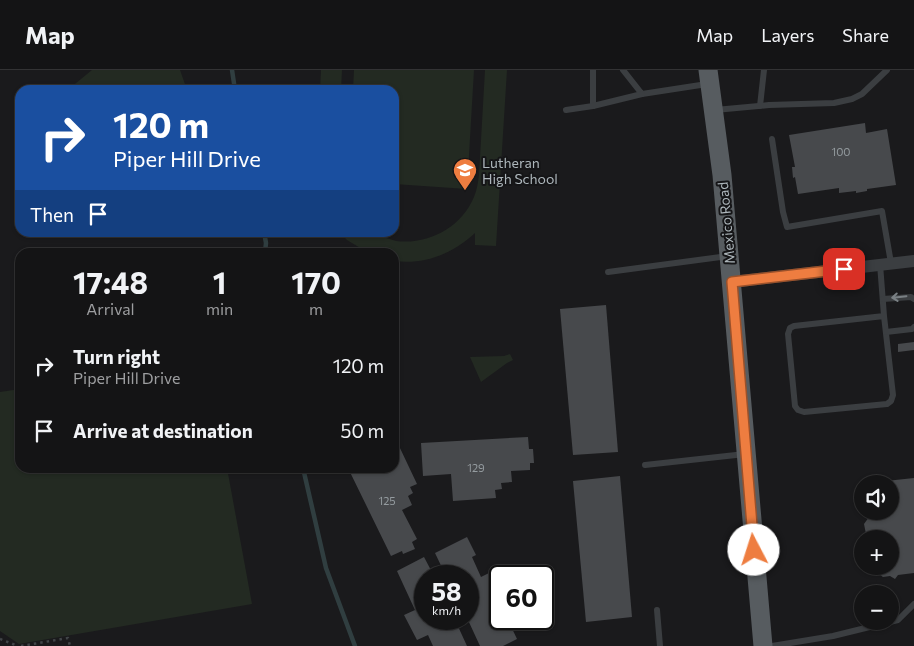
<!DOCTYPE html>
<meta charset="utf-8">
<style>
body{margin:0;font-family:Commissioner,sans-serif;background:#1d1d1e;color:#f1f3f6;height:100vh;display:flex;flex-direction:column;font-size:19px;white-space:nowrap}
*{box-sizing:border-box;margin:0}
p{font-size:16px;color:#9d9ea0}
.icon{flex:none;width:28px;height:28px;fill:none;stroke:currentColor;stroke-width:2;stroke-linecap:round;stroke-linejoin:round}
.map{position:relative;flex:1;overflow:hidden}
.sheet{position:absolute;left:15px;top:178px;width:384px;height:225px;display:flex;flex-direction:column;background:#141415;border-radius:15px;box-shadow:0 1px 4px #0004,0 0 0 1px #333334}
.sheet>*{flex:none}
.hud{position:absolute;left:15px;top:15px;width:384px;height:152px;border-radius:15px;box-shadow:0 1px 4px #0004,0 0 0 1px #333334;background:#1a4fa0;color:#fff;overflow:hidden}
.tools{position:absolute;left:854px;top:405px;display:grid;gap:10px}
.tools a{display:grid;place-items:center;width:45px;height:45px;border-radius:50%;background:#141415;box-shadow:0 1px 4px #0004,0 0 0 1px #333334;font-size:25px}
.speed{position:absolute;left:414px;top:495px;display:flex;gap:10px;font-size:25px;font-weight:700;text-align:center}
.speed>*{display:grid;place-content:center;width:65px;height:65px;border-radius:50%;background:#141415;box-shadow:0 1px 4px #0004,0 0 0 1px #333334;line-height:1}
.speed small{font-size:12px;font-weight:400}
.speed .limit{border:2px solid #111;border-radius:8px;background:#fff;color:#111}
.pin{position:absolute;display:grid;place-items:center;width:42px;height:42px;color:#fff;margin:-21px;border-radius:10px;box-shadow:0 2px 8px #0006}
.me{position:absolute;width:55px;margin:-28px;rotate:355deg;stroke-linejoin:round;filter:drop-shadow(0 0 4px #0008)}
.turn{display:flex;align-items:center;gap:18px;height:105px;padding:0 15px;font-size:22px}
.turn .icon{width:65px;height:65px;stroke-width:2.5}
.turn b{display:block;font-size:35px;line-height:42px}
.then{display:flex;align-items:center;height:48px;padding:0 15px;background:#0003;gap:10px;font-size:19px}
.eta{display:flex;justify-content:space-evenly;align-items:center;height:85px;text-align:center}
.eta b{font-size:30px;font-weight:700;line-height:35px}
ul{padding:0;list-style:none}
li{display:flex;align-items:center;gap:15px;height:65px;padding:0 15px}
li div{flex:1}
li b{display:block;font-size:19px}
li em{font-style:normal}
header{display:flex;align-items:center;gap:30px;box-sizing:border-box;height:70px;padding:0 25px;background:#141415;border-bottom:1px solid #333334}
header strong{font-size:24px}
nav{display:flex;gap:28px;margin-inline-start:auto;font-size:18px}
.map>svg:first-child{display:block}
.green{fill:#232a22}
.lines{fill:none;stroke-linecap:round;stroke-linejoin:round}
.stream{stroke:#303e40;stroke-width:4.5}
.building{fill:#47494c}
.path{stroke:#414548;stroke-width:2.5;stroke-dasharray:2.5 4;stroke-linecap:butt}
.lane{stroke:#3b3e41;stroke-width:6}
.street{stroke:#3b3e41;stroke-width:12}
.primary{stroke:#575c60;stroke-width:19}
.oneway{stroke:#7a8084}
.route-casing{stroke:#9b512a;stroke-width:12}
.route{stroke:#ee7d40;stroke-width:9}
.labels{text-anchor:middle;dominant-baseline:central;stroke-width:4;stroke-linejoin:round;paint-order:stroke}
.number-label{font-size:11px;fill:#949b9f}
.poi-label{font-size:14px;fill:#adb6bb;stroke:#151517;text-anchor:start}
.street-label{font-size:14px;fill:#adb6bb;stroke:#151517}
</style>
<header>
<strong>Map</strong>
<nav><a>Map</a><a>Layers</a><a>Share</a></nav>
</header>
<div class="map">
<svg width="914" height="576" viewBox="0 0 914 576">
<rect width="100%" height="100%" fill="#1a1a1c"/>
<g class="green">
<polygon points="92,0 180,0 187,20 71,20 75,14"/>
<polygon points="321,0 342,0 341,20 320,20"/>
<polygon points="354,0 474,0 467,119 394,114 394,20 353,20"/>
<path d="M485 0H507L496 176 475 175V163C452 184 425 195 394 191V182H367L347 170 340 163C348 162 367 161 374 163 381 166 388 169 396 171 428 175 461 158 474 127 477 120 478 112 479 105Z"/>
<polygon points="510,284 513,290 507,293 481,312 470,287 504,286"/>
<polygon points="20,319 20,398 227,398 252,534 19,574 0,561 0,322"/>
</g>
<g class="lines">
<g class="stream">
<polyline points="232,0 235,20"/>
<polyline points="264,162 266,173 265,182"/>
<polyline points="303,398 326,498 355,576"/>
</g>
</g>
<g class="building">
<polygon points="865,53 866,63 887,59 896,115 867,119 867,121 856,123 856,121 839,123 839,118 798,124 795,107 793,108 792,97 795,97 789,65"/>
<polygon points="606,235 618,382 573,385 560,239"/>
<polygon points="914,272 914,280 898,282 898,274"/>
<polygon points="528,367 529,379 533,379 534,393 530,393 530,400 511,401 512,412 501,413 502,419 495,420 496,428 453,431 451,404 423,406 421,373"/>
<polygon points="399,376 417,414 410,417 413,423 408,426 412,435 402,440 417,469 412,472 415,479 403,484 402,481 391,486 348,398 394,398 394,379"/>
<polygon points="620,406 632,547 586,552 573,411"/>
<polygon points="882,407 886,411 914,408 914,503 898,505 895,509 890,506 883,507 868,496 890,496 890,469 867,469 864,454 869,447 858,438 862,432 862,441 890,441 890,414 868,414 868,413 880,411"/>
<polygon points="467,467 476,485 472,487 481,507 489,503 500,525 500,530 494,533 500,545 500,549 502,549 503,552 508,550 517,569 503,576 480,576 468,550 468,506 446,506 435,483"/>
<polygon points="424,487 434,506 425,506 425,549 461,549 456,552 467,576 433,576 428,565 417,570 404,545 415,540 397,501"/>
</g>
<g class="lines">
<g class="path">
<polyline points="0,569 18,576"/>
<polyline points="21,576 68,568 70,576"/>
</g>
<g class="lane">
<polyline points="593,0 593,36"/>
<polyline points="623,0 642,24 707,14"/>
<polyline points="760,36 764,0"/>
<polyline points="566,40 593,36 642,24"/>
<polyline points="715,40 769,35 834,33 852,29 862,24 887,0"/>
<polyline points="772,69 783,142 787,157 882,141 891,193"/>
<polyline points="880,194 884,246 794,256 790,258 788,264 795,336 798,340 804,342 887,334 891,331 893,325 884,246"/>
<polyline points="608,202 728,186"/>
<polyline points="883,229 911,227 914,229"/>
<polyline points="886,262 912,259 914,257"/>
<polyline points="645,395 745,384"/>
<polyline points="657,540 660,576"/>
<polyline points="772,576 833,566 898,550 914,534"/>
</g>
<polyline class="street" points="732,212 914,191"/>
<polyline class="primary" points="708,0 722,105 763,576"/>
</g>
<defs><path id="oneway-shaft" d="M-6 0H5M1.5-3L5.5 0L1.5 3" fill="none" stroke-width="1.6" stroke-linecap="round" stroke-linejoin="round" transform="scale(1.25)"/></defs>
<use class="oneway" href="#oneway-shaft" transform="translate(899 227) rotate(174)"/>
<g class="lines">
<g class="route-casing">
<polyline id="route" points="754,480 732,212 844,199"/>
</g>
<use href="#route" class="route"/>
</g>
<defs>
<g id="school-pin" transform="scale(1.25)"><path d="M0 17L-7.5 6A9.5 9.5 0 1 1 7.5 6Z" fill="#ee7d40" stroke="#151517"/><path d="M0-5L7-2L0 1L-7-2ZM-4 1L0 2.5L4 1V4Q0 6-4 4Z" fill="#fff"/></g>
</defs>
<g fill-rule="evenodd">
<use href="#school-pin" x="465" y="100"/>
</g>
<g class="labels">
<g class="number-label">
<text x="841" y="81">100</text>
<text x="476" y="397">129</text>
<text x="387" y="430">125</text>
</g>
<g class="poi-label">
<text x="482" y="92">Lutheran<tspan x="482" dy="16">High School</tspan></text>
</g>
<g class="street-label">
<text transform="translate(726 153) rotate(-95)">Mexico Road</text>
</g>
</g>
</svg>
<div class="tools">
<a><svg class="icon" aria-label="sound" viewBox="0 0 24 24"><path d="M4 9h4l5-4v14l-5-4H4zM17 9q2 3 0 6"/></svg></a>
<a>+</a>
<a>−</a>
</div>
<div class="speed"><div>58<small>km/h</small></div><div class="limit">60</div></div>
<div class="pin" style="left:844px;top:199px;background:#d93025"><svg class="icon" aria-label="arrive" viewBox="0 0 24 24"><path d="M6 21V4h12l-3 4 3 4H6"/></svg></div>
<svg class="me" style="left:754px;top:480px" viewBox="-20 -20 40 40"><circle r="19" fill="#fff"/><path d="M0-13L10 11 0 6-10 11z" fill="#ee7d40"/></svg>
<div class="hud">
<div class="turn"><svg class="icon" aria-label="right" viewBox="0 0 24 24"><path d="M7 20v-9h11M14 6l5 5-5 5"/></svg><div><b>120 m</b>Piper Hill Drive</div></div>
<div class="then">Then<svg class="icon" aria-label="arrive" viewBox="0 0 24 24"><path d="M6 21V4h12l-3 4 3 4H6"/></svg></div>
</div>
<section class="sheet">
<div class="eta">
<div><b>17:48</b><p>Arrival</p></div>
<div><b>1</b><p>min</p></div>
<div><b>170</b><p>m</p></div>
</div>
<ul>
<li><svg class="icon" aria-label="right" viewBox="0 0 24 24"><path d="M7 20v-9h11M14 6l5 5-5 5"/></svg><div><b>Turn right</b><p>Piper Hill Drive</p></div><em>120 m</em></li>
<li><svg class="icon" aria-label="arrive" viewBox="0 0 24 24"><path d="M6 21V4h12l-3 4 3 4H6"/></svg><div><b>Arrive at destination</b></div><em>50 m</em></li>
</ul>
</section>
</div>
